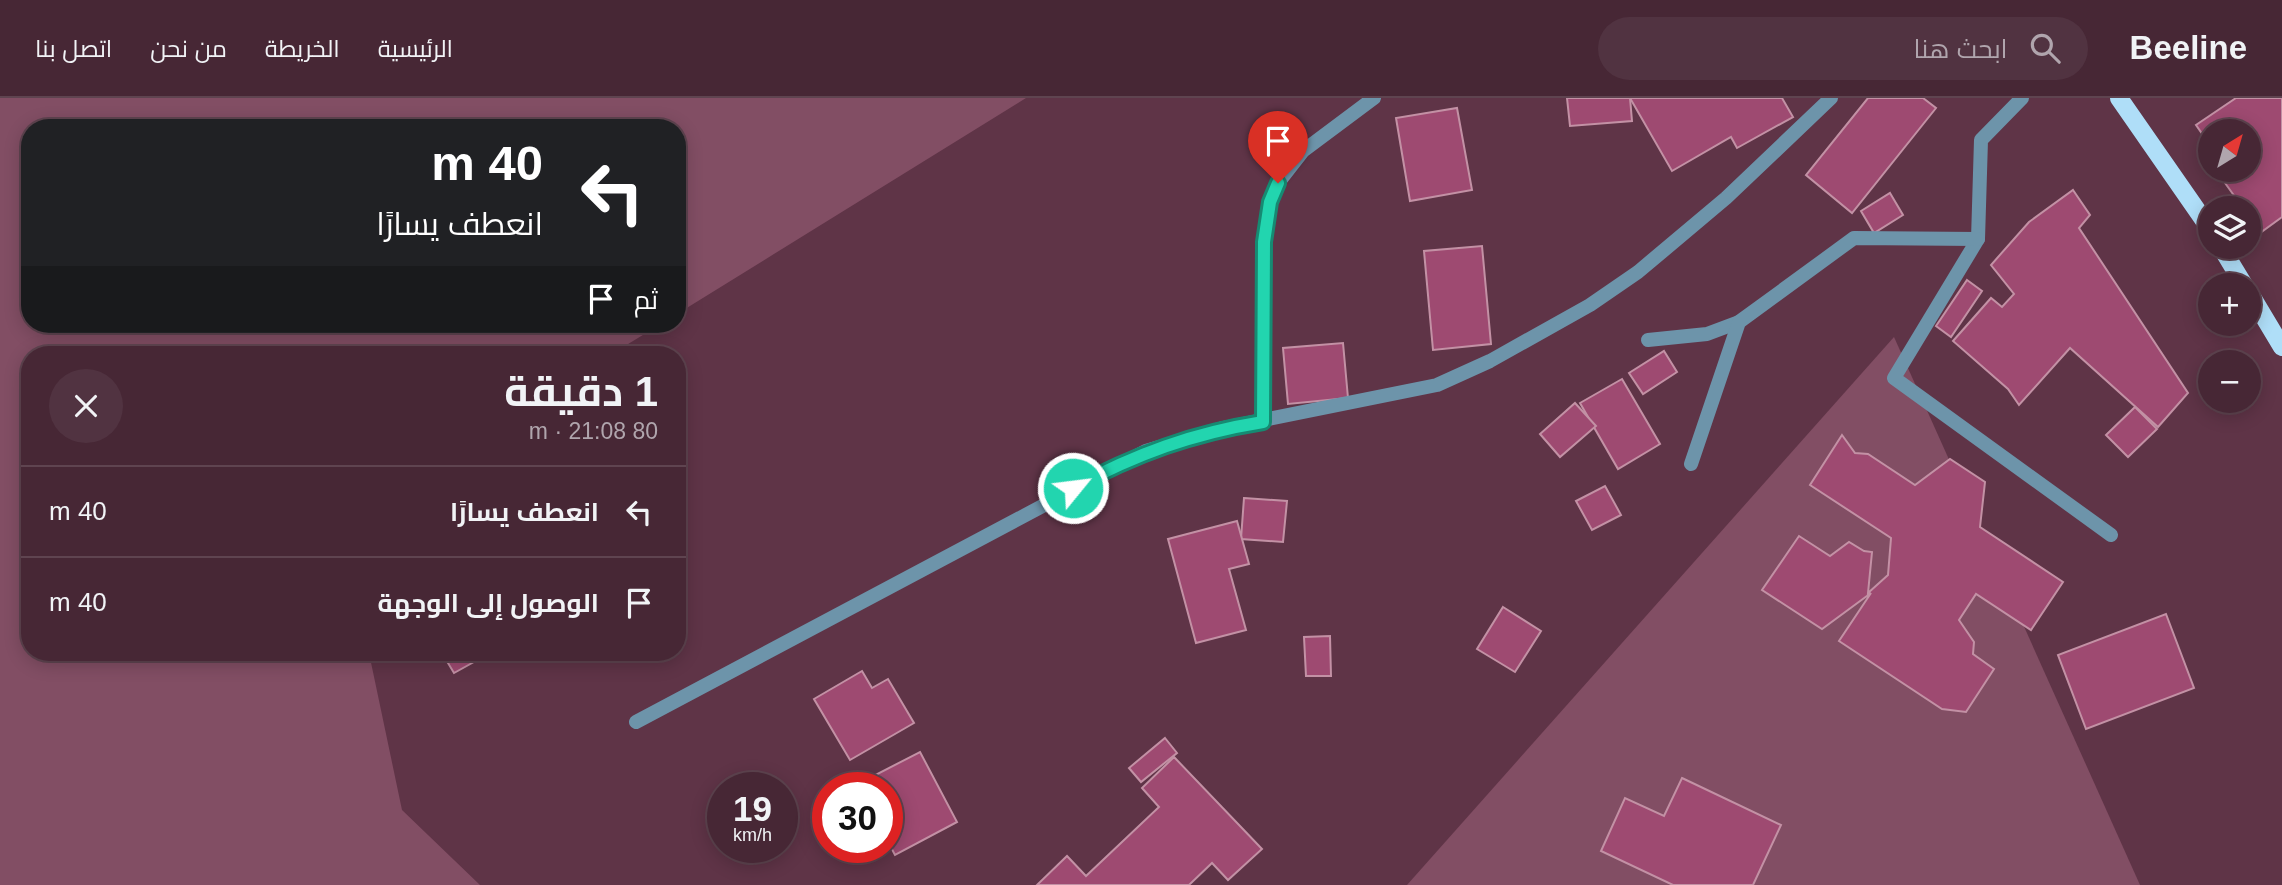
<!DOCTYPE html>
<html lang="ar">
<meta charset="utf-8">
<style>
body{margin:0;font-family:Helvetica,Cairo,sans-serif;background:#513341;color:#f1f3f6;direction:rtl;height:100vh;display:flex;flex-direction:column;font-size:26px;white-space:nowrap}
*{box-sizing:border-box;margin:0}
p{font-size:23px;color:#b0a5ad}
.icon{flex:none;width:38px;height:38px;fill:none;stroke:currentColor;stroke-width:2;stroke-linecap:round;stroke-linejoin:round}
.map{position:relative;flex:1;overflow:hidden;direction:ltr}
.sheet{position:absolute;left:21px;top:248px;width:665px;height:315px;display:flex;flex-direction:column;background:#472735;border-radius:28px;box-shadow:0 4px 18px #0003,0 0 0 2px #5f4450;direction:rtl}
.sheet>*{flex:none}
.hud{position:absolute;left:21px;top:21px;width:665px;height:214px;border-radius:28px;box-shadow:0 4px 18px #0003,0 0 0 2px #5f4450;direction:rtl;background:#202124;color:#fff;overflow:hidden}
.needle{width:46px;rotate:37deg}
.fabs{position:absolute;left:2198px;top:21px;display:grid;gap:14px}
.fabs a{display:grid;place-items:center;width:63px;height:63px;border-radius:50%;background:#472735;box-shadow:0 4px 18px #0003,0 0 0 2px #5f4450;font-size:35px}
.speed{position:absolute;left:707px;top:674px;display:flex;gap:14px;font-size:35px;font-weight:700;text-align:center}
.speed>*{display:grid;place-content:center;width:91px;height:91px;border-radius:50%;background:#472735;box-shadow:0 4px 18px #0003,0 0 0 2px #5f4450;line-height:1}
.speed small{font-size:18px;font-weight:400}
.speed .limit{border:10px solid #d22;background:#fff;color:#111}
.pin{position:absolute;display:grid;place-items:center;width:60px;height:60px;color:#fff;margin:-72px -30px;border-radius:50% 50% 50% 0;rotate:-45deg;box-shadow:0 0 7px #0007}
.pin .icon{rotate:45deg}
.me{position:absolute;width:77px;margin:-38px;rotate:61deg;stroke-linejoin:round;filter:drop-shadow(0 0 5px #0008)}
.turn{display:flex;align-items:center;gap:24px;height:147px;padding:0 28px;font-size:32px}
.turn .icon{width:91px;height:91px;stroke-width:2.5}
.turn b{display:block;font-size:49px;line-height:60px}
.then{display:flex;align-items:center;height:66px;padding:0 28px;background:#0003;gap:14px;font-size:26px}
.round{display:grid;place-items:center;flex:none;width:74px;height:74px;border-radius:37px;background:#513341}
.head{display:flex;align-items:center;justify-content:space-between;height:119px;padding:0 28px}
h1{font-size:42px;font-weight:700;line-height:52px}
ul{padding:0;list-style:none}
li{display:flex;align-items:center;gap:21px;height:91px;padding:0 28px;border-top:2px solid #5f4450}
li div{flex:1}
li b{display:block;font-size:26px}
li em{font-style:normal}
header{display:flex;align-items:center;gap:42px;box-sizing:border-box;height:98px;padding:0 35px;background:#472735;border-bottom:2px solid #5f4450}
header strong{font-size:33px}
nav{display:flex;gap:38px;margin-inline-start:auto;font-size:24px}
.search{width:490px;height:63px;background:#513341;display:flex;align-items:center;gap:18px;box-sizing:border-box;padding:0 24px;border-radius:38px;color:#b0a5ad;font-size:26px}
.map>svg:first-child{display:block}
.green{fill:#824e64}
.building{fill:#9e4a71;stroke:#c391a5;stroke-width:2}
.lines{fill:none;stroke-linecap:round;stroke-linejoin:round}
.street{stroke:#6d94aa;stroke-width:14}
.primary{stroke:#afdef8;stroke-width:18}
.route-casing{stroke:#168a72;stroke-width:18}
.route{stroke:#22d5af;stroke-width:12}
</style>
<header>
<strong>Beeline</strong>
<div class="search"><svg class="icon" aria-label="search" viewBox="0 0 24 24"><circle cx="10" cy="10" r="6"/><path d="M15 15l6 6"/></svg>ابحث هنا</div>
<nav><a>الرئيسية</a><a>الخريطة</a><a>من نحن</a><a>اتصل بنا</a></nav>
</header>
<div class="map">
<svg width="2282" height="787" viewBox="0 0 2282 787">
<rect width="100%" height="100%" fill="#5f3447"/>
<g class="green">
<polygon points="0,0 1026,0 677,216 677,30 30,30 30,226 661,226 610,257 30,257 30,555 369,555 402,712 480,787 0,787"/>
<polygon points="1894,239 2140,787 1407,787"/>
</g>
<g class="building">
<polygon points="1567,0 1630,0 1632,23 1570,28"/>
<polygon points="1630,0 1782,0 1793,19 1737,50 1731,39 1672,73"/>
<polygon points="1868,0 1923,0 1936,10 1852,115 1806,77"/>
<polygon points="2236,0 2282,0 2282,119 2260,135 2249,118 2249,110 2243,110 2220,78 2227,72 2249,72 2249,33 2210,33 2210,47 2196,27"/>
<polygon points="1457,10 1472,92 1410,103 1396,20"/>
<polygon points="2073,92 2090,117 2079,130 2188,295 2158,329 2070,250 2019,307 2008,291 1953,243 1991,200 2002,209 2014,196 1991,167 2029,124"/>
<polygon points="1890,95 1903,117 1874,135 1861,113"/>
<polygon points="1482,148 1491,246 1433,252 1424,153"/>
<polygon points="1967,182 1982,193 1951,239 1936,228"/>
<polygon points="1343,245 1348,300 1288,306 1283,250"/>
<polygon points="1664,253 1677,274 1643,296 1629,275"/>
<polygon points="1622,281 1660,346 1618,371 1580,305"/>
<polygon points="1575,305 1596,328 1560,359 1540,336"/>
<polygon points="2135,309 2157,331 2128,359 2106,337"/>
<polygon points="1842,337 1855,355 1868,356 1915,387 1950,361 1985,384 1980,429 2063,484 2031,532 1976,496 1959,522 1974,544 1973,556 1994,571 1966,614 1942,611 1839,543 1871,495 1822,531 1762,492 1799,438 1830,458 1849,444 1864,453 1872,454 1868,495 1888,477 1891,440 1810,387"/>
<polygon points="1605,388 1621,417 1592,432 1576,403"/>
<polygon points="1244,400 1287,403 1283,444 1241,441"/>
<polygon points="1237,423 1249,466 1229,471 1246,532 1196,545 1168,441"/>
<polygon points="1503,509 1541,533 1515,574 1477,551"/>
<polygon points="2166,516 2194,590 2086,631 2058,557"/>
<polygon points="1330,538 1331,578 1306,578 1304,539"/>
<polygon points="442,555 490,555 454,575"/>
<polygon points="862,573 872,590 888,581 914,625 850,662 814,601"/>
<polygon points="1165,640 1177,655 1141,684 1129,670"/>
<polygon points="920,654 957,724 895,757 887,742 887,690 860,690 858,686"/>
<polygon points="1174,659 1262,751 1228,782 1212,765 1189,787 1037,787 1067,758 1086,778 1159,709 1142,690"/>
<polygon points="1682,680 1781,727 1753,787 1673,787 1601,753 1625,700 1664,718"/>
</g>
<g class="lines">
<g class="street">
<polyline points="2022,0 1981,42 1978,141 1894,280 2111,437"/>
<polyline points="1648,242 1707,236 1739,224"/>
<polyline points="1263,324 1264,143 1270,104 1278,85 1303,53 1374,0"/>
<polyline points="1691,366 1739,224 1854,140 1978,141"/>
<polyline points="636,624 1146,353 1223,330 1437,287 1490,263 1590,207 1638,174 1726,100 1831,0"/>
</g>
<g class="primary">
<polyline points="2119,0 2210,131"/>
<polyline points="2221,149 2244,187"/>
<polyline points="2249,194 2282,249"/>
</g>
</g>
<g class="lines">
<g class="route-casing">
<path id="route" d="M1073 390C1135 356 1194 335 1263 324L1264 144 1270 104 1278 85"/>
</g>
<use href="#route" class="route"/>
</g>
</svg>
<div class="fabs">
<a><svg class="needle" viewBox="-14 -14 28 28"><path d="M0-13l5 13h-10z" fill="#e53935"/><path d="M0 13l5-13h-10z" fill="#b0a5ad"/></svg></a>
<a><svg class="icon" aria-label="layers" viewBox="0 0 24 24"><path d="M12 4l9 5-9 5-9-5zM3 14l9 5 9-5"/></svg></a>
<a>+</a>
<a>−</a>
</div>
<div class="speed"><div>19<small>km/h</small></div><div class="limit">30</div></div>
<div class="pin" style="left:1278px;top:85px;background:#d93025"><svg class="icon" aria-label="arrive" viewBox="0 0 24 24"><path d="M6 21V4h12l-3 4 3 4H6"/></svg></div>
<svg class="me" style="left:1073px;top:390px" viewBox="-20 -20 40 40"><circle r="17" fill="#22d5af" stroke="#fff" stroke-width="3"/><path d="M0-11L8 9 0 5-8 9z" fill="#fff"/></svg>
<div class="hud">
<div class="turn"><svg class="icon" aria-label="left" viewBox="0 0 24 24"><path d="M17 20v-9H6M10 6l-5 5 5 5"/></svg><div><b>40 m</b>انعطف يسارًا</div></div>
<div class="then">ثم<svg class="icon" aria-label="arrive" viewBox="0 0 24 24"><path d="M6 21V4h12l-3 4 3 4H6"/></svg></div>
</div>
<section class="sheet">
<div class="head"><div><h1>1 دقيقة</h1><p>80 m · 21:08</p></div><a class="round"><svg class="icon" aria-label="close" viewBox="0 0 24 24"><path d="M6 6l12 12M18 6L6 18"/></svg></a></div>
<ul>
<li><svg class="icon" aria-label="left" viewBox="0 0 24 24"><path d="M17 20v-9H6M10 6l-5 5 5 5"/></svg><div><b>انعطف يسارًا</b></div><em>40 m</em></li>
<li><svg class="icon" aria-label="arrive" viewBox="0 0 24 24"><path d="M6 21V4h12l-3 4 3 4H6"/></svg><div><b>الوصول إلى الوجهة</b></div><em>40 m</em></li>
</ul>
</section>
</div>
